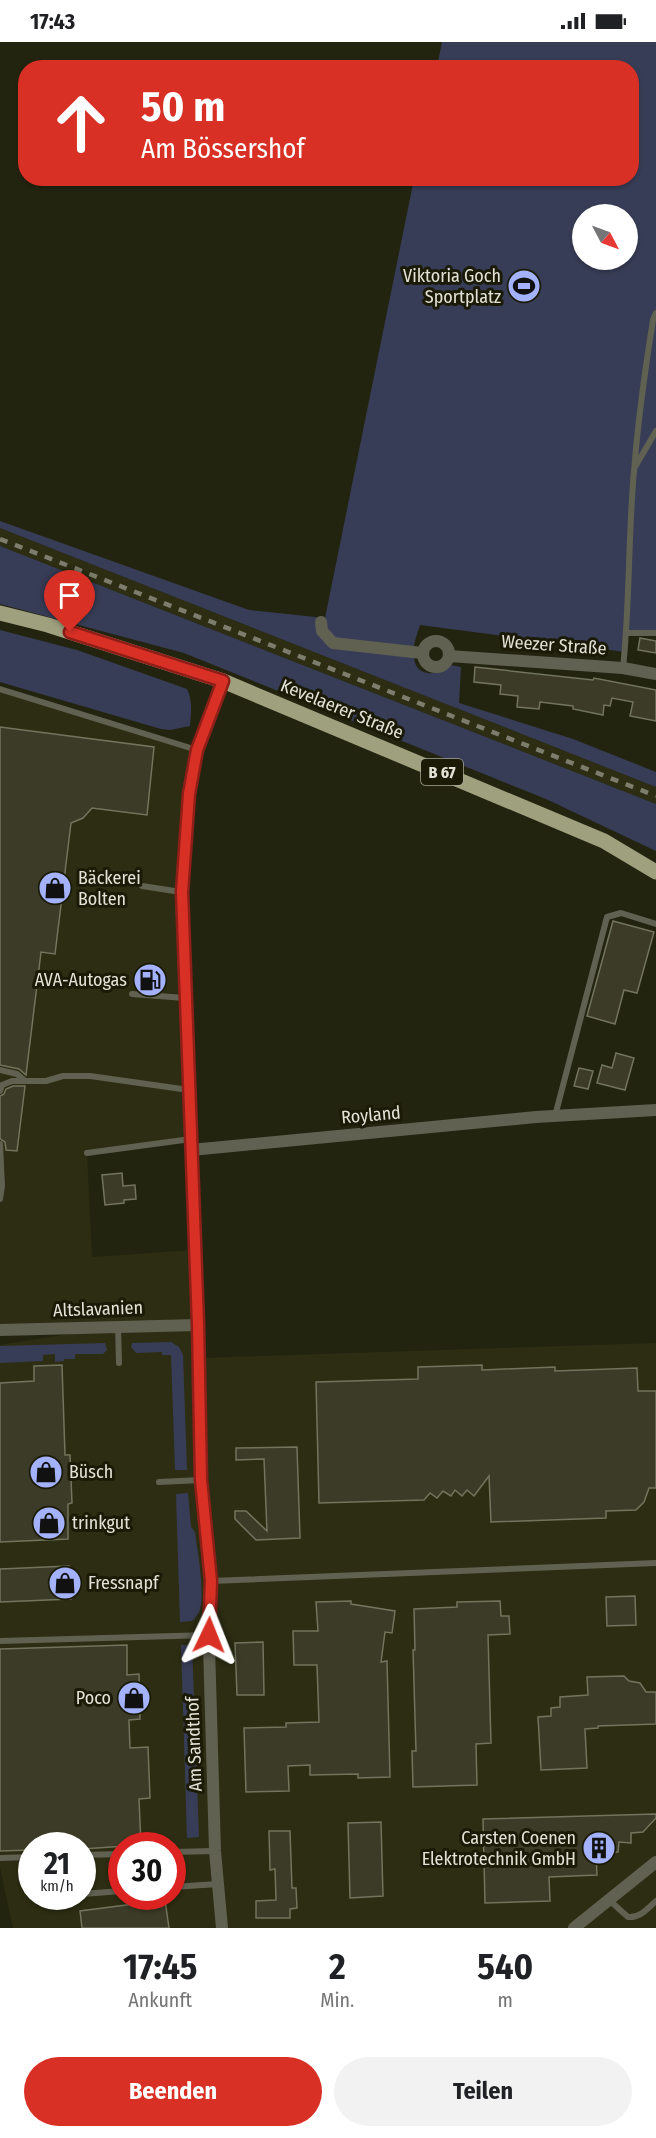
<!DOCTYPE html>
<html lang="de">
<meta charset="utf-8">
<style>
body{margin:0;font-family:"Fira Sans Condensed",sans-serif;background:#f2f2f2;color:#202124;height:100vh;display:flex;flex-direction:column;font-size:22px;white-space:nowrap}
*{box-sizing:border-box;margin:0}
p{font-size:20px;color:#757577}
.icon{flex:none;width:33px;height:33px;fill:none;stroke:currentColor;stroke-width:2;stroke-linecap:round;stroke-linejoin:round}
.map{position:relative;height:1886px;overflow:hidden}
.panel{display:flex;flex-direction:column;background:#fff;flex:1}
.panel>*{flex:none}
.hud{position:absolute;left:18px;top:18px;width:621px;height:126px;border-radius:24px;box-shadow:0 2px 4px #0004;background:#d93025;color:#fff;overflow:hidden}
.needle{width:39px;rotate:131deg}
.tools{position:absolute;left:572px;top:162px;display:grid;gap:12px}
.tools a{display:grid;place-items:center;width:66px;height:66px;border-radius:50%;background:#fff;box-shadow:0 2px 4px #0004;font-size:30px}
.speed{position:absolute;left:18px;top:1790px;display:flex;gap:12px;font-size:30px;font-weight:700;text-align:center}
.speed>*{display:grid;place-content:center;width:78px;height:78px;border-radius:50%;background:#fff;box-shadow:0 2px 4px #0004;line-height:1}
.speed small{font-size:15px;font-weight:400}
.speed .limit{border:9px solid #d22;background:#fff;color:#111}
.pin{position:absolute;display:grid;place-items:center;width:51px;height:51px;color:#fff;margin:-62px -26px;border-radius:50% 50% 50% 0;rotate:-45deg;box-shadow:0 0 6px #0007}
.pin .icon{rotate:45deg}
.me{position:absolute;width:66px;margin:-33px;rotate:2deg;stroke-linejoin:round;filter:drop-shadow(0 0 4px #0008)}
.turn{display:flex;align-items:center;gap:21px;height:126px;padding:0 24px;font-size:27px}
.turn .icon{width:78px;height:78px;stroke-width:2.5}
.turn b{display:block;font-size:42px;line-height:51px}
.eta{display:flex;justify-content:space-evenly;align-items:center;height:102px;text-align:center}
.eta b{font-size:36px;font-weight:700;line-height:42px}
.cta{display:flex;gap:12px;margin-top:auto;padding:12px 24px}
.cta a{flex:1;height:69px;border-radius:36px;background:#d93025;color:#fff;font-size:24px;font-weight:700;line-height:69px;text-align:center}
.cta a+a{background:#f2f2f2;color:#202124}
.status{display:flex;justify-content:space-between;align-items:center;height:42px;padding:0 30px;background:#fff;direction:ltr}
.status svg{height:16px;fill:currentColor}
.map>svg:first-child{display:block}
.built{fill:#2c2d12;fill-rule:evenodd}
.green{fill:#383d57;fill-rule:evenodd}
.building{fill:#3b3b27;stroke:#72745d;stroke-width:1.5}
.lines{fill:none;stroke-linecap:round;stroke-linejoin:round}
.service{stroke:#606151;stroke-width:6}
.minor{stroke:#606151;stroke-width:12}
.primary{stroke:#9ea07e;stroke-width:15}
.rail{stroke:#7c7d6c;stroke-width:4.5;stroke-dasharray:8 8;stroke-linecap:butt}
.route-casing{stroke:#8d1f18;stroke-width:15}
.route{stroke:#d93025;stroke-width:10}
.labels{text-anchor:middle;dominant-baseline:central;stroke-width:6;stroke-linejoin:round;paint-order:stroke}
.shield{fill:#1a1a07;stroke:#a6a798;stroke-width:1.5}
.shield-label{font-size:16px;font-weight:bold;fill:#e2e3d6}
.poi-label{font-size:18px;fill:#e2e3d6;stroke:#1a1a07;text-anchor:end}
.street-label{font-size:18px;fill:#e2e3d6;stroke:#1a1a07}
</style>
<div class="status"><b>17:43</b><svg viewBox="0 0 49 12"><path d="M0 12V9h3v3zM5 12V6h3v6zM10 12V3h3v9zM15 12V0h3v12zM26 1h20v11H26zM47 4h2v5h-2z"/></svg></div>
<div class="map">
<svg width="656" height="1886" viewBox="0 0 656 1886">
<rect width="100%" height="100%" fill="#232410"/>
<g class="built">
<polygon points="0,486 656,745 656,762 0,504"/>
<path d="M0 647 197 708 181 850 191 1097 87 1111 92 1215 194 1208 199 1316 656 1301V1886H13L0 1826V1303L112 1285 0 1283ZM32 1803H82V1854H32ZM122 1803H172V1854H122Z"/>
</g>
<g class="green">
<path d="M442 0H656V591H627L625 610 420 583C417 593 412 604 414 616 416 636 439 634 450 623L461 625 459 661 573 697 656 730V745L0 486V479L249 568 325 576 414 137 632 136V26L437 25ZM582 172H627V218H582Z"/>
<polygon points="0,504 656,762 656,809 546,757 184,611 0,562"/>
<path d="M0 588 77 608 187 647C193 660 191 670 190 684L170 688 161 687 0 640Z"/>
<polygon points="171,1300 179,1305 183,1313 187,1428 175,1428 171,1313 162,1313 162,1310 136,1311 131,1305 132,1301"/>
<polygon points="105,1301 107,1308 103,1312 75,1312 75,1317 64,1317 64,1319 55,1320 55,1312 43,1313 43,1319 0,1321 0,1304"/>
<path d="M188 1451 191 1485 195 1490C197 1506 207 1559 198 1572 196 1575 194 1577 192 1579L180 1580 176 1452Z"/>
<polygon points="181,1603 192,1603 199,1795 187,1796"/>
</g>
<g class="building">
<polygon points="640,596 656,599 656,611 638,608"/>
<polygon points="475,625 593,638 594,636 656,648 656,679 630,674 633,660 612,656 610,664 604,663 603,673 573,667 573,664 540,660 539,667 517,665 518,654 500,652 501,643 474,640"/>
<polygon points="0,685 154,705 147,773 92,766 83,776 71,781 55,912 41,910 26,1033 19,1027 0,1023"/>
<polygon points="613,879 654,890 637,951 624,948 615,982 587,974"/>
<polygon points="616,1011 634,1016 625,1048 597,1041 602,1023 612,1026"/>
<polygon points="579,1026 593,1029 588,1047 574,1044"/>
<polygon points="13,1044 25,1044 17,1109 6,1108 5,1100 0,1097 0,1054 4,1052 6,1047"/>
<polygon points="122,1131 123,1144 135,1143 136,1157 124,1158 124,1161 105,1163 102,1133"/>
<polygon points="62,1323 65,1413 70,1413 72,1461 68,1462 68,1497 0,1500 0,1341 34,1339 34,1324"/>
<polygon points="482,1323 482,1328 555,1325 555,1329 637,1326 638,1349 656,1349 656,1446 649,1446 644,1460 636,1468 606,1469 606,1476 491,1480 489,1434 474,1454 467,1448 462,1454 455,1448 451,1454 443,1449 437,1456 430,1451 424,1458 319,1461 316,1340 418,1337 418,1325"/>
<polygon points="297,1405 300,1496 256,1498 235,1477 235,1469 246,1469 267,1489 264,1417 236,1418 236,1406"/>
<polygon points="69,1524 71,1557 0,1560 0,1527"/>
<polygon points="635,1554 636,1583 607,1584 606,1555"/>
<polygon points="351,1559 351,1562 395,1569 392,1591 385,1590 381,1620 387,1619 390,1735 358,1736 358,1732 310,1733 310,1723 288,1724 289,1749 246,1750 244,1686 286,1685 286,1681 319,1680 317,1623 294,1623 293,1589 318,1589 316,1560"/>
<polygon points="500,1559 501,1574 509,1574 510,1592 488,1593 491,1701 476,1702 477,1743 413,1745 412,1709 416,1709 413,1608 415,1608 414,1567 457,1565 457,1560"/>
<polygon points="263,1600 264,1653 237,1653 235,1601"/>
<polygon points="127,1603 127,1633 139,1632 140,1677 129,1678 130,1706 148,1705 150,1756 139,1757 141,1803 82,1807 82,1803 32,1803 32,1808 0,1809 0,1607"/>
<polygon points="624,1634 629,1639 640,1641 646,1650 656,1650 656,1682 598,1684 598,1686 585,1687 587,1726 541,1728 538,1675 551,1674 551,1666 560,1665 560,1655 588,1653 587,1635"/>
<polygon points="656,1772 656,1776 643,1790 631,1791 631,1801 619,1800 618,1810 596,1811 597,1833 549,1835 550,1859 485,1861 483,1777"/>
<polygon points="381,1780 383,1854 350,1856 348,1781"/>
<polygon points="269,1789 290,1789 292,1846 296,1846 297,1866 290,1867 290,1876 256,1876 256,1859 276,1858 275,1827 270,1828"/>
<polygon points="165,1858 169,1886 82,1886 80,1869"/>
</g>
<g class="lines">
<g class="service">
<polyline points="635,425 656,389"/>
<polyline points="627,591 656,591"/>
<path d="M623 626C630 560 628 494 634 429 638 378 645 328 653 278L656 271"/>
<polyline points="0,647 197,708"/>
<polyline points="142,844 181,850"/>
<polyline points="132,952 185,956"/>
<polyline points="0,1028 17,1032 24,1038"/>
<polyline points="0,1049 2,1043 12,1039 46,1039 63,1034 90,1034 189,1048"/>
<polyline points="555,1074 607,875 621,871 656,882"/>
<polyline points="0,1102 2,1144 0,1157"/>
<polyline points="87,1111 191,1097"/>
<polyline points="118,1285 119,1321"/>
<polyline points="159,1440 201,1438"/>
<polyline points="211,1539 656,1521"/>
<polyline points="0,1599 209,1593"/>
<polyline points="172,1810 215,1809"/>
<polyline points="82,1813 122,1812"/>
<polyline points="0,1816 32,1815"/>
<polyline points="172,1845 218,1842"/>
<polyline points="82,1852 122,1849"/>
<polyline points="39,1855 55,1854"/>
<path d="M609 1858 628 1875C640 1876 647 1867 656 1859"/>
</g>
<g class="minor">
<polyline points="321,580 322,589 333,601 422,611"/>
<circle cx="436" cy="612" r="13"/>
<polyline points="449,614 623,626 656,632"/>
<polyline points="191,1108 536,1075 656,1068"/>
<polyline points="0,1288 198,1283"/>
<polyline points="222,1886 215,1809 209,1604 211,1539 201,1438 198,1283 181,850 189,752 197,708 223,639"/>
<polyline points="574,1886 656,1820"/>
</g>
<polyline class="primary" points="0,571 48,583 223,639 604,799 656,830"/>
<polyline class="rail" points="0,497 656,754"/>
</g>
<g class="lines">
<g class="route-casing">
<polyline id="route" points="70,590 223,639 197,708 189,752 182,850 198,1282 201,1438 211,1539 209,1593"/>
</g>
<use href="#route" class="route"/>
</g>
<defs>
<g id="stadium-disc" transform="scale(1.725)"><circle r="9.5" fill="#a4b2fc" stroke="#1a1a07"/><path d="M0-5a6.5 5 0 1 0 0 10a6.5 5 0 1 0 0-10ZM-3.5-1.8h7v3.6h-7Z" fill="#111"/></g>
<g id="shop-disc" transform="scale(1.725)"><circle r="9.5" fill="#a4b2fc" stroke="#1a1a07"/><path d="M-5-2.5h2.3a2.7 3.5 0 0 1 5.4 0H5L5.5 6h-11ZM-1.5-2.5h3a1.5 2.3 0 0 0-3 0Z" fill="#111"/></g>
<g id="fuel-disc" transform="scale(1.725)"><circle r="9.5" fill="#a4b2fc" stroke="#1a1a07"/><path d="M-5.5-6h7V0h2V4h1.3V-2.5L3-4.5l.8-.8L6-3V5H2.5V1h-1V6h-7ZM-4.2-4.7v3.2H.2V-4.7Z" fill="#111"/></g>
<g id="building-disc" transform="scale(1.725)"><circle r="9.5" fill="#a4b2fc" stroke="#1a1a07"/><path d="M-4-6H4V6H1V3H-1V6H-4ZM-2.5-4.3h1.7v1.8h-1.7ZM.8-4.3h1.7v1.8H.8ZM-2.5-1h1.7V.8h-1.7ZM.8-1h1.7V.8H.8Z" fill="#111"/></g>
</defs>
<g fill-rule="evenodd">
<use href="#stadium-disc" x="524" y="244"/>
<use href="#shop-disc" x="55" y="846"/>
<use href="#fuel-disc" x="150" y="938"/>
<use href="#shop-disc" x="46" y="1430"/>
<use href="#shop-disc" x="49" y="1481"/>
<use href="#shop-disc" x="65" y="1541"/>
<use href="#shop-disc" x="134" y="1656"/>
<use href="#building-disc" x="599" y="1806"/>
</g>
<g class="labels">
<rect class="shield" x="421" y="717" width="42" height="26" rx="4.5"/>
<g class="shield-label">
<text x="442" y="730">B 67</text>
</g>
<g class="poi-label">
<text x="501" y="234">Viktoria Goch<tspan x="501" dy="21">Sportplatz</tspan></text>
<text x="78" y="836" text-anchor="start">Bäckerei<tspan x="78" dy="21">Bolten</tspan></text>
<text x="127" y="938">AVA-Autogas</text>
<text x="69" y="1430" text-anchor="start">Büsch</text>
<text x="72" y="1481" text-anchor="start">trinkgut</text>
<text x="88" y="1541" text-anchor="start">Fressnapf</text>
<text x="111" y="1656">Poco</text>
<text x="576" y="1796">Carsten Coenen<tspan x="576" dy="21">Elektrotechnik GmbH</tspan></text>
</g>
<g class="street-label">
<text transform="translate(554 603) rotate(4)">Weezer Straße</text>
<text transform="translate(342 667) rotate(22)">Kevelaerer Straße</text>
<text transform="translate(371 1073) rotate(-5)">Royland</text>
<text transform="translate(98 1267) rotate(-2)">Altslavanien</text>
<text transform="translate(194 1702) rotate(-92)">Am Sandthof</text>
</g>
</g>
</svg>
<div class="tools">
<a><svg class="needle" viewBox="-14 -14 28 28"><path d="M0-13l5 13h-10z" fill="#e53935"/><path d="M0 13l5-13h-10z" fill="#757577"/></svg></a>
</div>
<div class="speed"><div>21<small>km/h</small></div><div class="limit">30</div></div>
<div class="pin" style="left:70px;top:590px;background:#d93025"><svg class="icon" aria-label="arrive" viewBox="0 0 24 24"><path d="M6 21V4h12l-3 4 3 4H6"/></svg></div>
<svg class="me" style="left:209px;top:1593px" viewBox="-20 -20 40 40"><path d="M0-17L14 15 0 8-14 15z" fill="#d93025" stroke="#fff" stroke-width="4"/></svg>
<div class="hud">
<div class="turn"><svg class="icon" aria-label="ahead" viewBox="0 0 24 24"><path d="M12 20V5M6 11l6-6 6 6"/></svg><div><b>50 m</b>Am Bössershof</div></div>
</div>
</div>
<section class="panel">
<div class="eta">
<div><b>17:45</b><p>Ankunft</p></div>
<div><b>2</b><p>Min.</p></div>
<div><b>540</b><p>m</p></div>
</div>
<div class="cta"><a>Beenden</a><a>Teilen</a></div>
</section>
